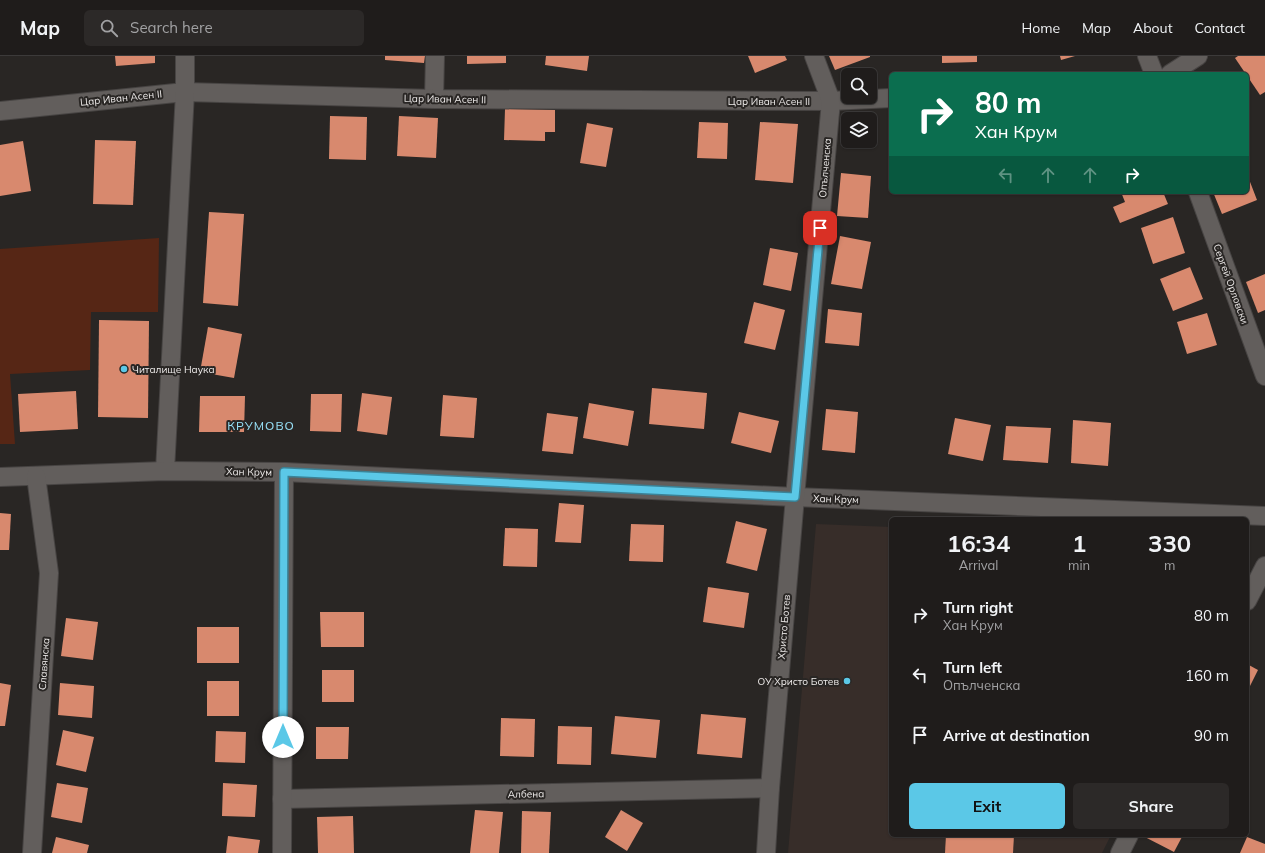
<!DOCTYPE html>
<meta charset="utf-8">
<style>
body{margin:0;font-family:Mulish,sans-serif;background:#2c2928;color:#f1f3f6;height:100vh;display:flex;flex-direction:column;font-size:15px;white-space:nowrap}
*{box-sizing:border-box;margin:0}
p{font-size:13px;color:#a1a1a3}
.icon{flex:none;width:22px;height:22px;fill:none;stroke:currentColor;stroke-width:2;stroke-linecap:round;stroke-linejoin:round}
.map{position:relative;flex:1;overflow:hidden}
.drawer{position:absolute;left:889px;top:461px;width:360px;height:320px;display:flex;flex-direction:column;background:#1f1c1b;border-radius:6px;box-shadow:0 1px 3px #0004,0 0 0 1px #3c3a3a}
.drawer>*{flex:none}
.guide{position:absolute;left:889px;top:16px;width:360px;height:122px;border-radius:6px;box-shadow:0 1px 3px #0004,0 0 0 1px #3c3a3a;background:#0b6e4f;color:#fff;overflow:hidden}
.buttons{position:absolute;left:841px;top:12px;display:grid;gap:8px}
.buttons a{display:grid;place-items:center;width:36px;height:36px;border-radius:6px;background:#1f1c1b;box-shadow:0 1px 3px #0004,0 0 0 1px #3c3a3a;font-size:20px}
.pin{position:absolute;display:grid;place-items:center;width:34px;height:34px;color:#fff;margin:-17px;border-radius:8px;box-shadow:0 2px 6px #0006}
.me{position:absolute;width:44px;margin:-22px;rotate:0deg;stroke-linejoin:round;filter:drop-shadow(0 0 3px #0008)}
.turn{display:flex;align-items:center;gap:14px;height:84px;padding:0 20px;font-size:18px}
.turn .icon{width:52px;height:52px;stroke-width:2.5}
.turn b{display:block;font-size:28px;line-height:34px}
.lanes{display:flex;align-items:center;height:38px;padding:0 20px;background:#0003;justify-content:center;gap:20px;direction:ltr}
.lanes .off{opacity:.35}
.eta{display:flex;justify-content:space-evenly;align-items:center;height:68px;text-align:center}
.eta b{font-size:24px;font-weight:700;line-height:28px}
.cta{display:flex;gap:8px;margin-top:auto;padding:8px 20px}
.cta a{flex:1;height:46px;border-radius:6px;background:#5bc8e7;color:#111;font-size:16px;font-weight:700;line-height:46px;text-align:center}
.cta a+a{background:#2c2928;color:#f1f3f6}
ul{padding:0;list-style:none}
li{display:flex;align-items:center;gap:12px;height:60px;padding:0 20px}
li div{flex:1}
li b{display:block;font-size:15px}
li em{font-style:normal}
header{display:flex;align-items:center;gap:24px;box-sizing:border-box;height:56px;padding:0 20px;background:#1f1c1b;border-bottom:1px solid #3c3a3a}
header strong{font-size:19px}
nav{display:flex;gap:22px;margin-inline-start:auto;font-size:14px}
.search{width:280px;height:36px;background:#2c2928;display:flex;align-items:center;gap:10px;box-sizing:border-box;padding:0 14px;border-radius:6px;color:#a1a1a3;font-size:15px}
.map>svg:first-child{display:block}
.built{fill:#372d29}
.green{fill:#562615}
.building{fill:#d8896e}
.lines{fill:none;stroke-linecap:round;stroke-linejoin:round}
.minor-casing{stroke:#474443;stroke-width:20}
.minor{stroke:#625e5c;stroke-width:18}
.route-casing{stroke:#3b8296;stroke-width:10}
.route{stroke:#5bc8e7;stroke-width:7}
.poi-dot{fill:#5bc8e7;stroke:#292624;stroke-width:1.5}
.labels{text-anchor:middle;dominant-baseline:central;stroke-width:4;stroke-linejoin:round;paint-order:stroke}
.street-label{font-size:10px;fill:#eeebea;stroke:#292624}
.poi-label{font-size:10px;fill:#eeebea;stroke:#292624;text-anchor:start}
.quarter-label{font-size:12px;letter-spacing:1px;fill:#99e3fa;stroke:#292624}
</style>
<header>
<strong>Map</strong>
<div class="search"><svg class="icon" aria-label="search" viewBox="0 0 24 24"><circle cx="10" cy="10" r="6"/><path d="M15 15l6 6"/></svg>Search here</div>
<nav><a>Home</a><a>Map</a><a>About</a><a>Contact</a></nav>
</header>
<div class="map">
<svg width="1265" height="797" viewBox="0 0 1265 797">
<rect width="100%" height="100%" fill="#292624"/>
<polygon class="built" points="816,468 891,471 891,779 1111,779 1102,797 788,797"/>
<polygon class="green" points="159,182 158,256 91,256 90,314 10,318 15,388 0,388 0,193"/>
<g class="building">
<polygon points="115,0 155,0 155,7 116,10"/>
<polygon points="385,0 425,0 424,7 385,4"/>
<polygon points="467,0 506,0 506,7 467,8"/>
<polygon points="546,0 589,0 587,15 545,9"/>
<polygon points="748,0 785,0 787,4 755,17"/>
<polygon points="829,0 870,0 870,1 835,14"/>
<polygon points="942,0 977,0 977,6 942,7"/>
<polygon points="1060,0 1075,0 1061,4"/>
<polygon points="1238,0 1265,0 1265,36 1260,39 1235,2"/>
<polygon points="505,53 555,54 555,76 545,76 545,85 504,84"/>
<polygon points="330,60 367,61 366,104 329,103"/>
<polygon points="399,60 438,62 436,102 397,100"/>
<polygon points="699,66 728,67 727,103 697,102"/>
<polygon points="760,66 798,68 793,127 755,124"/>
<polygon points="587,67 613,72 606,111 580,107"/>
<polygon points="95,84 136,85 133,149 93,148"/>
<polygon points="23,85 31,135 0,140 0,89"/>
<polygon points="841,117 871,120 868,162 837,160"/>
<polygon points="1247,118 1257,144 1222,158 1213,136 1247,136"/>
<polygon points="1121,136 1163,136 1168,148 1120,167 1113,151 1125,146"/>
<polygon points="209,156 244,158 238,250 203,247"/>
<polygon points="1173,161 1185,197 1153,208 1141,172"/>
<polygon points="840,180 871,186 862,233 831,228"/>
<polygon points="770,192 798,197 791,235 763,229"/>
<polygon points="1190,211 1203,243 1173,255 1160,223"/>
<polygon points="1265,218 1265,254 1258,257 1246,226"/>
<polygon points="754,246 785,254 775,294 744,287"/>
<polygon points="828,253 862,257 859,290 825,287"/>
<polygon points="1207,257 1217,289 1187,298 1177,266"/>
<polygon points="99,264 149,265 148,362 98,361"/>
<polygon points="208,271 242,278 234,322 200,316"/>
<polygon points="652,332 707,337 704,373 649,368"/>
<polygon points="76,335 78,373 20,376 18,338"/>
<polygon points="362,337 392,341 387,379 357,375"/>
<polygon points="311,338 342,338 341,376 310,375"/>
<polygon points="443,339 477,342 474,382 440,380"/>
<polygon points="200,340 245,340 244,376 199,376"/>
<polygon points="589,347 634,355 628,390 583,382"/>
<polygon points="826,353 858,356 855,397 822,394"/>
<polygon points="739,356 779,365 771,397 731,387"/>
<polygon points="547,357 578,361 573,398 542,395"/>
<polygon points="955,362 991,369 983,405 948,398"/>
<polygon points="1073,364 1111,367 1108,410 1071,407"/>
<polygon points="1006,370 1051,372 1048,407 1003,404"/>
<polygon points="559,447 584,449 581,487 555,486"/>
<polygon points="0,457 11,458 9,494 0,494"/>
<polygon points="736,465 767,473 757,515 726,507"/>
<polygon points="631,468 664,469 663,506 629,505"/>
<polygon points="505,472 538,473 537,511 503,510"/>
<polygon points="708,531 749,537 744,572 703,566"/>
<polygon points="320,556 364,556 364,591 321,591"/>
<polygon points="66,562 98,566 93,604 61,600"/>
<rect x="197" y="571" width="42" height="36"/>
<polygon points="1247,608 1258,614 1247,636"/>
<rect x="322" y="614" width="32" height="32"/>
<rect x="207" y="625" width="32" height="35"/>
<polygon points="0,627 11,629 5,670 0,670"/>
<polygon points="60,627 94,630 92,662 58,659"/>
<polygon points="701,658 746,662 742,702 697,698"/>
<polygon points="615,660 660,664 656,702 611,698"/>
<polygon points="501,662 535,663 534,701 500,700"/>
<polygon points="558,670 592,671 591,709 557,708"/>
<polygon points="316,671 349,671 348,703 316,703"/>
<polygon points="63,674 94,681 86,716 56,709"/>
<polygon points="216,675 246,676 245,707 215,706"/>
<polygon points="57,727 88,732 82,767 51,761"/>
<polygon points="223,727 257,729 255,761 222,760"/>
<polygon points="475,754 503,756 499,797 470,797"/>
<polygon points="621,754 643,767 627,795 605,781"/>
<polygon points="522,755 551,756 549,797 521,797"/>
<polygon points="353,760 354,797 318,797 317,761"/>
<polygon points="946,779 1014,779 1013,797 945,797"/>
<polygon points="1141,779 1183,779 1174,796"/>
<polygon points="228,780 260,784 258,797 226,797"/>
<polygon points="56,781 89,789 87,797 52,797"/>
<polygon points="1247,781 1265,788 1265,797 1240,797"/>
</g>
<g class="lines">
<g class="minor-casing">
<g id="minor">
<polyline points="1147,0 1154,18"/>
<polyline points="1170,18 1198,0"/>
<polyline points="434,43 435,0"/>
<polyline points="0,55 185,36 434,43 831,45 891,42"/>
<polyline points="1198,136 1265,320"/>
<polyline points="165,415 185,36 185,0"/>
<polyline points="0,421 165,415 284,416 795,441 1265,460"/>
<polyline points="1247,545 1265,510"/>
<polyline points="282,743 770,732"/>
<polyline points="32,797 49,517 36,420"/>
<polyline points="282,797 284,416"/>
<polyline points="766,797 770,732 795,441 831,45 814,0"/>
<polyline points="1120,797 1129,779"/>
</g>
</g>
<use href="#minor" class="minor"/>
</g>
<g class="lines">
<g class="route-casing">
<polyline id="route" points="283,681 284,416 795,441 820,172"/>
</g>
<use href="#route" class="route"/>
</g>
<g class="poi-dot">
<circle cx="124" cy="313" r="4"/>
<circle cx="847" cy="625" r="4"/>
</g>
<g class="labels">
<g class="street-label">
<text transform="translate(121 42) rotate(-6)">Цар Иван Асен II</text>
<text transform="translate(445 43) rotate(1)">Цар Иван Асен II</text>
<text x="769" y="45">Цар Иван Асен II</text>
<text transform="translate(825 112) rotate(-85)">Опълченска</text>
<text transform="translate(1231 228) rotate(70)">Сергей Орловски</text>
<text transform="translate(249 416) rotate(1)">Хан Крум</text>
<text transform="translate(836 443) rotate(2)">Хан Крум</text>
<text transform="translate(784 571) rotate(-85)">Христо Ботев</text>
<text transform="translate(44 608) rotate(-86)">Славянска</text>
<text transform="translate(526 738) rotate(-1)">Албена</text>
</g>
<g class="poi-label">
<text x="132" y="313">Читалище Наука</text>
<text x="839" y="625" text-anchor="end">ОУ Христо Ботев</text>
</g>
<g class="quarter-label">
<text x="261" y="369">КРУМОВО</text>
</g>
</g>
</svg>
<div class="buttons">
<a><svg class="icon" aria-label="search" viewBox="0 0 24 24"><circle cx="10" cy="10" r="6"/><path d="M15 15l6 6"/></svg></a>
<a><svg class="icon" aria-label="layers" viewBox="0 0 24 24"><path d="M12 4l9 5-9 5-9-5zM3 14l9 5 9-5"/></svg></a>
</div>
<div class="pin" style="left:820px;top:172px;background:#d93025"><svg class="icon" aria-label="arrive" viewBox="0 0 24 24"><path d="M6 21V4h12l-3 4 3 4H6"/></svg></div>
<svg class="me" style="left:283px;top:681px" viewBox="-20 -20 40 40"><circle r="19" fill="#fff"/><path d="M0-13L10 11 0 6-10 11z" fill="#5bc8e7"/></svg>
<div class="guide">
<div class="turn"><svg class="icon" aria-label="right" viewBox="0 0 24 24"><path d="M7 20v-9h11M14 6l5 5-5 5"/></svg><div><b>80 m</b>Хан Крум</div></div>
<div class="lanes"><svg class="icon off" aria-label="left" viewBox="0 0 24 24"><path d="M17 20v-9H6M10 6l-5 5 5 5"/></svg><svg class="icon off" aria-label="ahead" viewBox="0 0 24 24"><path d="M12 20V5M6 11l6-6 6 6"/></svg><svg class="icon off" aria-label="ahead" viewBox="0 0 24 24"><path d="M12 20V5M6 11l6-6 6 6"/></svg><svg class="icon" aria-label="right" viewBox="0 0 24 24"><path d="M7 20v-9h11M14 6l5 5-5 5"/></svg></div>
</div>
<section class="drawer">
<div class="eta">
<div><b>16:34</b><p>Arrival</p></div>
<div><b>1</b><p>min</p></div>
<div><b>330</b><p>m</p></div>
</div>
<ul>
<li><svg class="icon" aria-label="right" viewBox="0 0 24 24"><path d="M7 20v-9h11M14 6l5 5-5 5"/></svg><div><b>Turn right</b><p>Хан Крум</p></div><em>80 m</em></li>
<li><svg class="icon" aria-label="left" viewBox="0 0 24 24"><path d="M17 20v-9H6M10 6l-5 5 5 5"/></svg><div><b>Turn left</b><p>Опълченска</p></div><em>160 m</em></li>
<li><svg class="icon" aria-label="arrive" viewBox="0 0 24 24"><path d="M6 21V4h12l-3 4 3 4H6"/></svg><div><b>Arrive at destination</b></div><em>90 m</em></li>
</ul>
<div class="cta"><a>Exit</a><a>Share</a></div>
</section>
</div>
